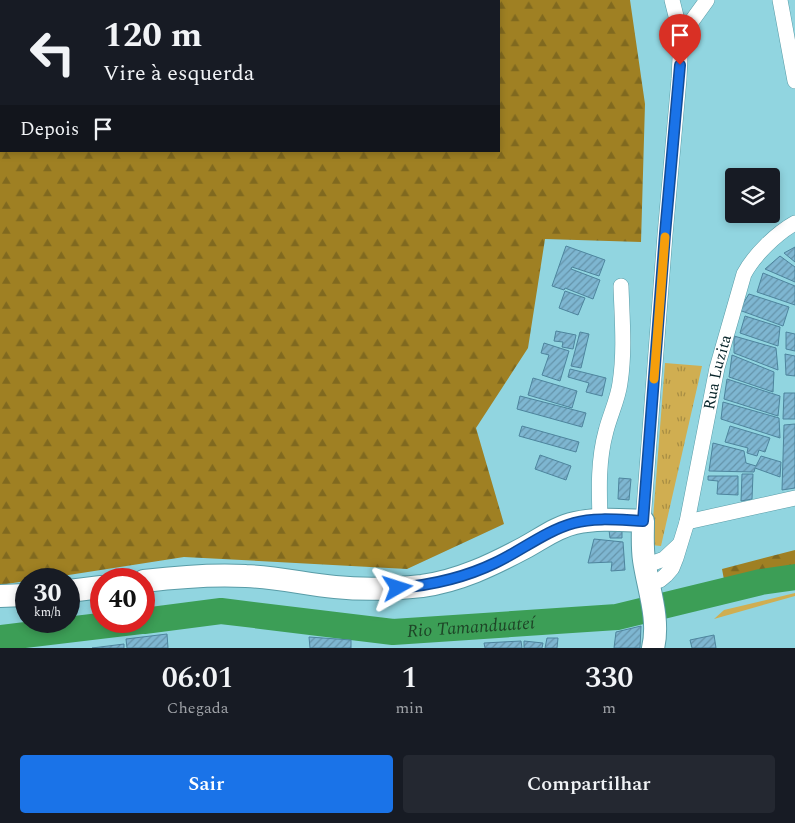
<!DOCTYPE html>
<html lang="pt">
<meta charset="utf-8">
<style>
body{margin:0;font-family:Spectral,serif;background:#242831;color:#f1f3f6;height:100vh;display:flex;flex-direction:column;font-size:19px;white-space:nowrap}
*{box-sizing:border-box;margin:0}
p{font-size:16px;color:#9ea1a6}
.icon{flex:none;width:28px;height:28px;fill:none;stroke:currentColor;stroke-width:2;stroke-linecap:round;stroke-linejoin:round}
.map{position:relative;height:648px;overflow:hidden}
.panel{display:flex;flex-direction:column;background:#171b24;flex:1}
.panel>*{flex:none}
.top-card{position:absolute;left:0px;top:0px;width:500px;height:152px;box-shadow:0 2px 8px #0003;background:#171b24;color:#f1f3f6;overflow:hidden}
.buttons{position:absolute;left:725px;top:168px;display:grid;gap:10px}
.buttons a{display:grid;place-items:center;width:55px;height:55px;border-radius:5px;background:#171b24;box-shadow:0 2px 8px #0003;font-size:25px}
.speed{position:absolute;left:15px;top:568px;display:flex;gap:10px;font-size:25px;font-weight:700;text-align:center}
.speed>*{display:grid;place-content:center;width:65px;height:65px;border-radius:50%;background:#171b24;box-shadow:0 2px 8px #0003;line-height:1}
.speed small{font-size:12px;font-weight:400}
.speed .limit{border:8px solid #d22;background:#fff;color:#111}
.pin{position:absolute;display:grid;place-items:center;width:42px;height:42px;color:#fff;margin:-51px -21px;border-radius:50% 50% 50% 0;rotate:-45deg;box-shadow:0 0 5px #0007}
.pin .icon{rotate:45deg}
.me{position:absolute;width:55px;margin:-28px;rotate:84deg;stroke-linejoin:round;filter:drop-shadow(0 0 4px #0008)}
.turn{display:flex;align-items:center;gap:18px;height:105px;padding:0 20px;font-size:22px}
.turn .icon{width:65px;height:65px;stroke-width:2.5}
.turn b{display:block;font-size:35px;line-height:42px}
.then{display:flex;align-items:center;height:48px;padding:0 20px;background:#0003;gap:10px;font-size:19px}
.eta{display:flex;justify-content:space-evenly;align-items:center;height:85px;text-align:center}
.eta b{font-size:30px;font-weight:600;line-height:35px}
.cta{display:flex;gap:10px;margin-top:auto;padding:10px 20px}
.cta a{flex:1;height:58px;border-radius:5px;background:#1a73e8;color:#fff;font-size:20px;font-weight:600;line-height:58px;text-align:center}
.cta a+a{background:#242831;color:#f1f3f6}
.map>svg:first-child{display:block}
.green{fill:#d0ae51}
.forest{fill:url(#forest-firs);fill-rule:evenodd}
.park{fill:url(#park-tufts)}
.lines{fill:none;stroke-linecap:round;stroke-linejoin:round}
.river{stroke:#3c9e56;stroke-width:26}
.building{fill:url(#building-hatch);stroke:#4d849d}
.street-casing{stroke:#599ca7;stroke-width:16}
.secondary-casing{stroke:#599ca7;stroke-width:24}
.street{stroke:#fff;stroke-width:15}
.secondary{stroke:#fff;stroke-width:22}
.route-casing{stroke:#114b97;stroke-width:12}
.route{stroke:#1a73e8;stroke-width:9}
.slow{stroke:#f59e0b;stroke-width:9}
.labels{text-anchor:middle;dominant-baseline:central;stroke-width:5;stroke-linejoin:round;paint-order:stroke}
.street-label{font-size:16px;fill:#08252a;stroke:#91d5e0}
.water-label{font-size:18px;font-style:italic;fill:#1e4527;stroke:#91d5e0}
</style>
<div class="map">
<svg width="795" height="648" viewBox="0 0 795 648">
<defs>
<pattern id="forest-firs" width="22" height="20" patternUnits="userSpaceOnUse" patternTransform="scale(1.25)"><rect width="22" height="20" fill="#9f8023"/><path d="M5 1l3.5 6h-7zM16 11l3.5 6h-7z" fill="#80691f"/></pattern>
<pattern id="park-tufts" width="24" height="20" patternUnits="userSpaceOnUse" patternTransform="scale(1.25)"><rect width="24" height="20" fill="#d0ae51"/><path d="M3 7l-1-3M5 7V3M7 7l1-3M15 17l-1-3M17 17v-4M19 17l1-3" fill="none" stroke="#a78d43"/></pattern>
<pattern id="building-hatch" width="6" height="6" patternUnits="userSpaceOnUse" patternTransform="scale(1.25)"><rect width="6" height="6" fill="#7eb6d1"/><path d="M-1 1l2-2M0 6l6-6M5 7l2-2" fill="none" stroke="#6594aa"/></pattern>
</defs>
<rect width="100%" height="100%" fill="#91d5e0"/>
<polygon class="green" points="795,593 795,596 714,619 724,610"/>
<g class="forest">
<path d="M0 0H630L645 104 641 242 545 239 528 348 476 428 504 524 407 569 184 557 43 579H26V581L0 585ZM1 1H499V151H1Z"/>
<polygon points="795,550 795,569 725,585 722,569"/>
</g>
<polygon class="park" points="665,363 702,366 661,546 651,545"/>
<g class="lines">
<g class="river">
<path id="s1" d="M144 621 221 611 393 632 617 617 761 582 795 577"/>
<polyline points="0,638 141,621"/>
</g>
</g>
<g class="building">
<polygon points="566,246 605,260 599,276 572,267 571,269 600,280 593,299 565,288 564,290 552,286"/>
<polygon points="795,247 795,262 784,253"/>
<polygon points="780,256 795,267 795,282 765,269"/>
<polygon points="763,273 795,286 795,305 757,292"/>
<polygon points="565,291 585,298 578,315 559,308"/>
<polygon points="749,294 789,307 783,326 739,310"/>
<polygon points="745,316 780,327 778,346 740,333"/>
<polygon points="556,331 576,335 573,349 562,347 563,342 554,341"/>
<polygon points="580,332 589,334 581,368 571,366"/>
<polygon points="786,332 795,334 795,351 786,349"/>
<polygon points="734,336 776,348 778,370 734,353"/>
<polygon points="544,343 569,351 560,381 542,375 549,355 541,353"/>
<polygon points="785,354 795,356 795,376 786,375"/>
<polygon points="732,355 774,372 773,392 729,377"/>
<polygon points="570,369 606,378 602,396 586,392 589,383 568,377"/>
<polygon points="533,378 577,391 572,408 528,395"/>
<polygon points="727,379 780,396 778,416 724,399"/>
<polygon points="784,393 795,393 795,419 783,419"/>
<polygon points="520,396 586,413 582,427 517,409"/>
<polygon points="723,402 779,418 780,438 721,419"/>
<polygon points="795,424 795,488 782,490 784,425"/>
<polygon points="522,426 579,442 576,452 519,436"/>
<polygon points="730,426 770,438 765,452 759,450 757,456 747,453 748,448 725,442"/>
<polygon points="713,443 744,451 746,463 756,466 761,456 781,462 780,477 755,468 754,472 709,471"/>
<polygon points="540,455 571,466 566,480 535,469"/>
<polygon points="742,474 753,474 752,499 741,501"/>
<polygon points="708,476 738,476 738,495 717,494 718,481 708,480"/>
<polygon points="619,478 631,479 629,500 618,499"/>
<polygon points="609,530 622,530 622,538 610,538"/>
<polygon points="594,539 623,542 625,570 611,571 612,562 588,563"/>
<polygon points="641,626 640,648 614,648 616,632"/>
<polygon points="167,634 168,648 127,648 126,639"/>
<polygon points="714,635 716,648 692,648 690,640"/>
<polygon points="309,637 351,640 351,648 310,648"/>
<polygon points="547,638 558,638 557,648 545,648"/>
<polygon points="521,641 522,648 485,648 484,643"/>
<polygon points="524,641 543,643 542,648 524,648"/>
<polygon points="124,644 124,648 92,648"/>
</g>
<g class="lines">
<g class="street-casing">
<g id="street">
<polyline points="780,0 795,81"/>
<polyline points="681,36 707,0"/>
<path d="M600 519C599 489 598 460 606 431 610 415 618 399 620 383 625 351 622 318 621 286"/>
<polyline points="643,521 665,235 679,79 681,36 672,0"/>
<polyline points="687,522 795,498"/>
<polyline points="645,566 664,559 679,545"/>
<path id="s2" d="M649 584 660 580 666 575 672 568 676 558 687 522 717 368 744 274C754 255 777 233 795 223"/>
</g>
</g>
<g class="secondary-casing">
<g id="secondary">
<path d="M144 581C177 577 212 574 246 576 276 577 305 584 335 587 364 590 394 589 422 586 459 581 492 565 524 548 541 539 556 527 575 523 597 518 620 520 643 521 643 534 642 547 644 560 648 588 660 619 653 648"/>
<polyline points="69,591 101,587"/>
<polyline points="0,596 26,595"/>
</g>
</g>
<use href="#street" class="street"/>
<use href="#secondary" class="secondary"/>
</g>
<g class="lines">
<g class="route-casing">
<path id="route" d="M398 588C432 585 464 578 495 563 521 551 545 531 574 523 596 517 620 520 643 521L665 234 680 65"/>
</g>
<use href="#route" class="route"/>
<polyline class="slow" points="654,379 665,237"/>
</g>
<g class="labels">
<g class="street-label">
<text stroke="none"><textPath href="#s2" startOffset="230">Rua Luzita</textPath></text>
</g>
<g class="water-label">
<text stroke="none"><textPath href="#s1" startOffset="329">Rio Tamanduateí</textPath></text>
</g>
</g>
</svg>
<div class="buttons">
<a><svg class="icon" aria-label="layers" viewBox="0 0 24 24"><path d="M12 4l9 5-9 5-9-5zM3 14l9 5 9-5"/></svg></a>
</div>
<div class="speed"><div>30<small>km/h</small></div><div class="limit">40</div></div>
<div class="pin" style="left:680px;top:65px;background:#d93025"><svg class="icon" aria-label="arrive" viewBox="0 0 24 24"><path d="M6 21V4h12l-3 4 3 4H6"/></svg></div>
<svg class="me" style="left:398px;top:588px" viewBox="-20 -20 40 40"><path d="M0-17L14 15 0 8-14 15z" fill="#1a73e8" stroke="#fff" stroke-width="4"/></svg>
<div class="top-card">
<div class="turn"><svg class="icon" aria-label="left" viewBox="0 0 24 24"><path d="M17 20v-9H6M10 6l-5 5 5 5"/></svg><div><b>120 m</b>Vire à esquerda</div></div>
<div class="then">Depois<svg class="icon" aria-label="arrive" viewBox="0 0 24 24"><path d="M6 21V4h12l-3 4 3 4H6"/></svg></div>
</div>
</div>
<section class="panel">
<div class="eta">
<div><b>06:01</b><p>Chegada</p></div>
<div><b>1</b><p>min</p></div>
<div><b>330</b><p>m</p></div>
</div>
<div class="cta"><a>Sair</a><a>Compartilhar</a></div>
</section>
